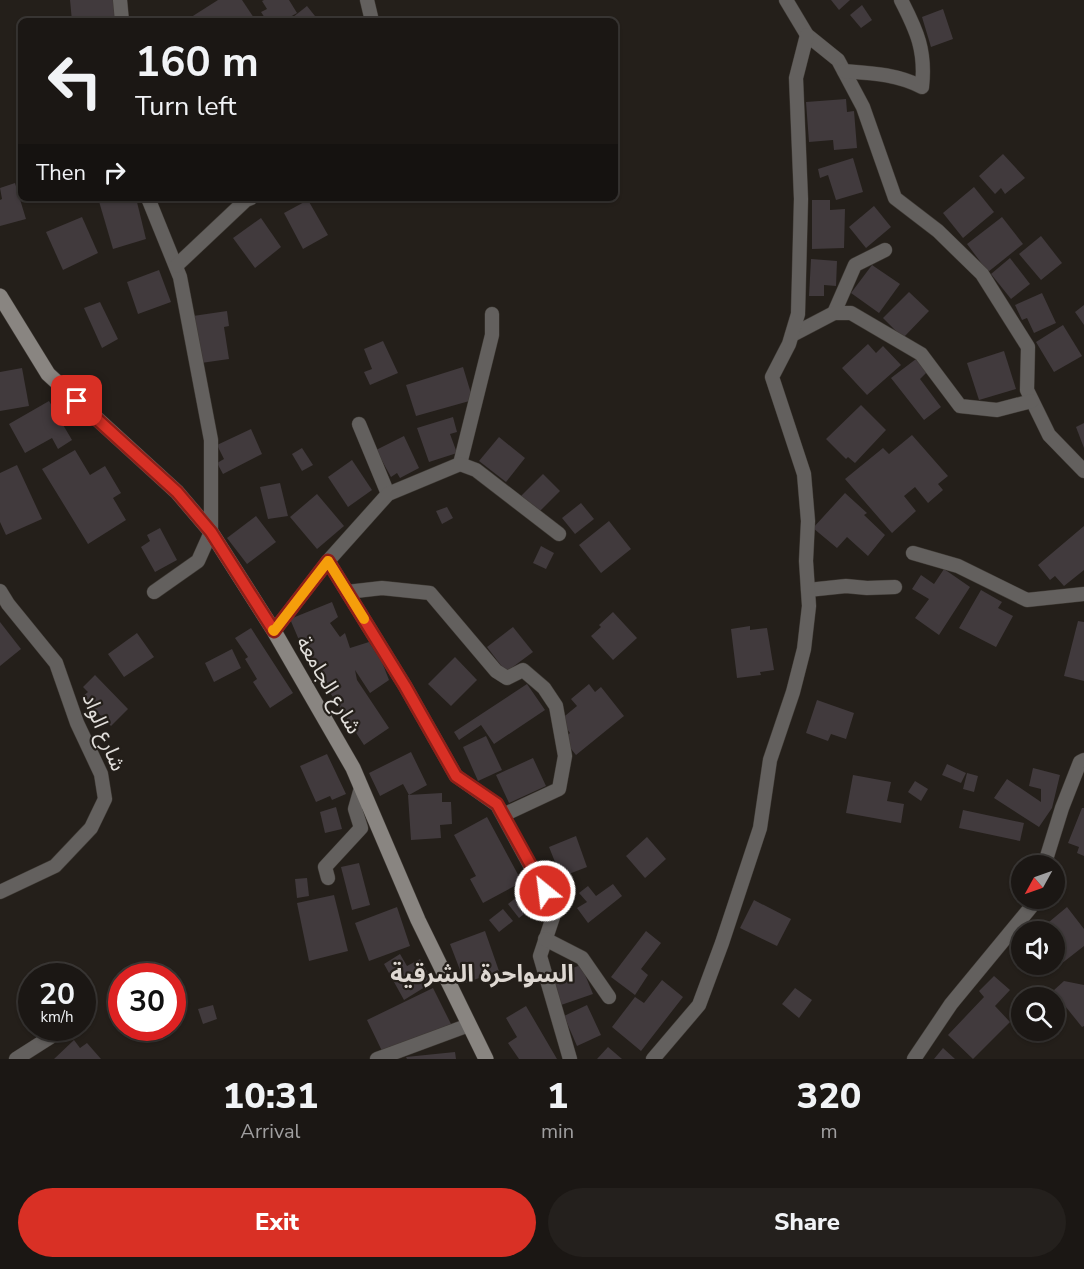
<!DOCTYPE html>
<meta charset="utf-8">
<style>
body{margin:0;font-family:"Nunito Sans","Noto Sans Arabic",sans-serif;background:#24201d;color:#f1f3f6;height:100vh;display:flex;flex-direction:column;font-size:22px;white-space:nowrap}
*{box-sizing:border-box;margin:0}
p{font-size:20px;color:#a09fa0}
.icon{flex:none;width:33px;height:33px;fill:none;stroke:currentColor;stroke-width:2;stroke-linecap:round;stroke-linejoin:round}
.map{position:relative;height:1059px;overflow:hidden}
.side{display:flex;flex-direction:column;background:#1b1714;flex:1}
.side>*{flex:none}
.banner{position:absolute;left:18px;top:18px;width:600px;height:183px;border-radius:9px;box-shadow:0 2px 4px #0004,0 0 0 2px #393634;background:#1b1714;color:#f1f3f6;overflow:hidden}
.needle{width:39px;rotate:230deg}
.controls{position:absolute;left:1011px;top:855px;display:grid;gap:12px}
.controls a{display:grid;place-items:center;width:54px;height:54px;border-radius:50%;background:#1b1714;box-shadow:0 2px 4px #0004,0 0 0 2px #393634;font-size:30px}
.speed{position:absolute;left:18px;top:963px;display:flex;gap:12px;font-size:30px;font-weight:700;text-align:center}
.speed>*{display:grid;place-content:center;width:78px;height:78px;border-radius:50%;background:#1b1714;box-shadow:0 2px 4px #0004,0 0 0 2px #393634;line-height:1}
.speed small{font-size:15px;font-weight:400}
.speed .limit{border:9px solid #d22;background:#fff;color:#111}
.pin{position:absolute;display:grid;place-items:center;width:51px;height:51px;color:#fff;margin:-26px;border-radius:12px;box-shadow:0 3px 9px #0006}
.me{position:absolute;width:66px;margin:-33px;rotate:331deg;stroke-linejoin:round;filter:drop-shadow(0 0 4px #0008)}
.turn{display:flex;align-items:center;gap:21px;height:126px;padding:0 18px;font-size:27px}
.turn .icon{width:78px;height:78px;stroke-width:2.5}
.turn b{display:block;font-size:42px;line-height:51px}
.then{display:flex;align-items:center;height:57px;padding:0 18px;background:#0003;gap:12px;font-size:22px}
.eta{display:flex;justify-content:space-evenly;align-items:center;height:102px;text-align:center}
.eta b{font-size:36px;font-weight:800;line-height:42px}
.button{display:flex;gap:12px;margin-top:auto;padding:12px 18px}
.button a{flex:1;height:69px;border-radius:36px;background:#d93025;color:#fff;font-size:24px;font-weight:800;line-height:69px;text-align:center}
.button a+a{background:#24201d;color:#f1f3f6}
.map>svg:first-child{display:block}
.building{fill:#413a3d}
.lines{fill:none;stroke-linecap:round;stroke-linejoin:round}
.street-casing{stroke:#3f3a35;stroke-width:15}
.secondary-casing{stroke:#3f3a35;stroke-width:16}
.street{stroke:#63605e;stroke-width:14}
.secondary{stroke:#898581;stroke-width:15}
.route-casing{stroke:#8d1f18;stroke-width:15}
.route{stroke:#d93025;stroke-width:10}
.slow{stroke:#f59e0b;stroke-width:10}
.labels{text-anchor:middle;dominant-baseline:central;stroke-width:4.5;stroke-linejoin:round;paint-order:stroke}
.street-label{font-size:21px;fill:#e2dfdb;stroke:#241f1a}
.quarter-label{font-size:24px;font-weight:bold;fill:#ded8d2;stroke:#241f1a}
</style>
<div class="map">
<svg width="1084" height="1059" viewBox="0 0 1084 1059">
<rect width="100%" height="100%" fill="#241f1a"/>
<g class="building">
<polygon points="70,0 115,0 118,21 72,21"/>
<polygon points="218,0 242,0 256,21 185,21"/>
<polygon points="264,0 289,0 297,13 283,21 267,21 261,12 267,9 262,1"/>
<polygon points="831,0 850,0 839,10"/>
<polygon points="862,5 872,20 861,28 850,15"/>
<polygon points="307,6 319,21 288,21 302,10"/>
<polygon points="943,9 953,39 931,47 922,17"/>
<polygon points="846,99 847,112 854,111 857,148 834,150 833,140 809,142 806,102"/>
<polygon points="1003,154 1025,178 1005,194 1001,188 995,194 979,176"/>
<polygon points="853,158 863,192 836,200 828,175 820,178 818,169"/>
<polygon points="15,183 26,219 0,226 0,200 2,199 0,188"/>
<polygon points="974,187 994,212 963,238 943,213"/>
<polygon points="98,198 136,198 146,239 113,249"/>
<polygon points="206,198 241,198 240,203 206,200"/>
<polygon points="308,200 328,235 303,249 284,213"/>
<polygon points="812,200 830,200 830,210 845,209 844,248 812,249"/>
<polygon points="874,206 891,227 866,248 849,227"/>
<polygon points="82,217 98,253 63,270 46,232"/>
<polygon points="1002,217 1023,244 988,272 967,244"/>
<polygon points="261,218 281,247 255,268 233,238"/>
<polygon points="1041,236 1062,263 1041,280 1019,254"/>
<polygon points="1010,258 1030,284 1011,299 991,274"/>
<polygon points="811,259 837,261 836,286 824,285 824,296 809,296"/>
<polygon points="872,265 900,284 879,313 851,293"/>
<polygon points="159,270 171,302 138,314 127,282"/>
<polygon points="909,292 929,311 903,338 883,318"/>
<polygon points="1042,293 1056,323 1034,333 1027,318 1022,320 1015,305"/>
<polygon points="100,302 118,339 102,348 84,308"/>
<polygon points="1084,305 1084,325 1075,312"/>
<polygon points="227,311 229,326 224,327 229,359 201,363 193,316"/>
<polygon points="1063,325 1082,356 1054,372 1036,342"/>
<polygon points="383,341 398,373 370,385 364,372 372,369 364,349"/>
<polygon points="868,344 876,353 883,346 901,365 867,395 842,368"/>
<polygon points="1004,351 1016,389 979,400 967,363"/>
<polygon points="916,359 927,372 920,379 941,407 924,420 891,378"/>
<polygon points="463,367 473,400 416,416 406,385"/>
<polygon points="22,368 29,406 0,411 0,372"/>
<polygon points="49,401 72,440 58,449 52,438 25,453 9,424"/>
<polygon points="861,405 886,430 855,463 848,457 846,459 826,439"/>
<polygon points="453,417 457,432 450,434 457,453 429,462 417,428"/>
<polygon points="1084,423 1084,448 1076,427"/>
<polygon points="251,429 262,454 223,474 217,463 224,459 217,445"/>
<polygon points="912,435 948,476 938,484 943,490 928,503 915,487 904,496 916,511 892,533 845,479 883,448 889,454"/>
<polygon points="404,436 419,468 400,478 397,473 391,477 376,450"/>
<polygon points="499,437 525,458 506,482 479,461"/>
<polygon points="302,448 313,465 302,471 292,454"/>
<polygon points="75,450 90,475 105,466 121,493 113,498 126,520 88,544 42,469"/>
<polygon points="352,460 372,490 348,507 328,477"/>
<polygon points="17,465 42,519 6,535 0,522 0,473"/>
<polygon points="543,474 560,491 538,513 521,496"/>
<polygon points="280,483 288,516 268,519 260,487"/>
<polygon points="845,493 867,513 864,515 885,535 868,556 847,537 837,548 813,528"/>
<polygon points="317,494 344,526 317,549 290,517"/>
<polygon points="581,503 594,519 575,534 562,518"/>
<polygon points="447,507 453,518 442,524 436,511"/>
<polygon points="256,516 276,542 247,564 227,538"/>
<polygon points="609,521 631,549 601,573 579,545"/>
<polygon points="1084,526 1084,570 1064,586 1055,576 1050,580 1038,565"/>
<polygon points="160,528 177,560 155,572 141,547 150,541 147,535"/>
<polygon points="541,546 554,553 546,569 533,563"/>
<polygon points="944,569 970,587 939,635 915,618 929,599 912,589 921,575 934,584"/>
<polygon points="981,590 1002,602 998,608 1013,616 996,647 959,628"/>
<polygon points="332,602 338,617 330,623 340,637 345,633 350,648 369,642 382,662 389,680 370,693 355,670 357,680 389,728 364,745 305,654 290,619"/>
<polygon points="613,612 637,638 613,660 591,636 601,627 599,625"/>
<polygon points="1078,621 1084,622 1084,681 1064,676"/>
<polygon points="0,622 21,649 0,666"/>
<polygon points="750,626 750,630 767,628 774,670 760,672 761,675 737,678 731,629"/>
<polygon points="513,627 533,652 506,672 487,647"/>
<polygon points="251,628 293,693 270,708 253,682 257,679 245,659 248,657 235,638"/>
<polygon points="137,633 154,657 124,677 108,654"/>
<polygon points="232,649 241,668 214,682 205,663"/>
<polygon points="455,657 477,680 451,706 428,684"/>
<polygon points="95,675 128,709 111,726 82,697 88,692 83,687"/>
<polygon points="527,684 545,710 494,744 481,725 459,740 454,732"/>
<polygon points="589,684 595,692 601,687 624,716 576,755 563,739 570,733 560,720 577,706 571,699"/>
<polygon points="817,700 854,713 846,739 831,734 828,741 806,733"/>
<polygon points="486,736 502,770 478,781 463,747"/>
<polygon points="411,752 427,785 409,795 403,784 380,796 369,773"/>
<polygon points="327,754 346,794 332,800 330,796 316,802 300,766"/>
<polygon points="533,758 546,786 509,803 496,775"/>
<polygon points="947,764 966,773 961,783 942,775"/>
<polygon points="1033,768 1060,775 1052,808 1039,827 994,798 1007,779 1041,802 1041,789 1029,786"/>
<polygon points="967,773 978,776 974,792 963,789"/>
<polygon points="853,775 891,782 887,801 904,804 901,823 846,813"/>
<polygon points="915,781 928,789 921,801 908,792"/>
<polygon points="442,793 442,802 451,802 452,824 440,825 441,838 411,840 408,795"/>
<polygon points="336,807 342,829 325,833 320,812"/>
<polygon points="1082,808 1084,808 1084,856 1077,853 1079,847 1068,843"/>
<polygon points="963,810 1024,823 1020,841 959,828"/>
<polygon points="487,817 522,882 483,903 470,879 476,876 454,835"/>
<polygon points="576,836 587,867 561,877 549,847"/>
<polygon points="647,837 666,859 645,878 626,856"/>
<polygon points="359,863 370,905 352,910 341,867"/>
<polygon points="307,878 309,896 297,898 295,879"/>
<polygon points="613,884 622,896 588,923 577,908 587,902 579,893 588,886 596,896"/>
<polygon points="532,885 543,899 519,918 508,904"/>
<polygon points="334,895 348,951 309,961 297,903"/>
<polygon points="754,900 791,919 777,946 740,928"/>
<polygon points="397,907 410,946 369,961 355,923"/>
<polygon points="1067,907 1084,929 1084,946 1061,964 1054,955 1054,932 1037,932"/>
<polygon points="503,909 513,921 499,932 489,920"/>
<polygon points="485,931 499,971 465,983 450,944"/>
<polygon points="646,931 661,943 641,969 648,975 635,995 611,977"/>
<polygon points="400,954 407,966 420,959 433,982 404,1000 384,964"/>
<polygon points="581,965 593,994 561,1005 550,976"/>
<polygon points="994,976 1010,990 995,1006 1010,1022 973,1059 948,1035 984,997 979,991"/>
<polygon points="662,980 683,997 641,1051 612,1027 635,997 644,1003"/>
<polygon points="1064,981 1084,985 1084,1026 1082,1027 1053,991"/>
<polygon points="433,988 451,1024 393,1051 391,1046 382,1051 367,1020"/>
<polygon points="795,988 812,1000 799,1018 782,1004"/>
<polygon points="213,1005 217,1019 203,1024 198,1009"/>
<polygon points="587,1005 601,1035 577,1046 564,1016"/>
<polygon points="526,1006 557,1059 519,1059 508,1043 517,1037 506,1018"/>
<polygon points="1054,1007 1064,1018 1054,1027"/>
<polygon points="74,1040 80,1048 87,1043 101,1059 54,1059"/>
<polygon points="608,1047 622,1059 597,1059"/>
<polygon points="943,1048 955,1059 934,1059"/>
<polygon points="455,1052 456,1059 407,1059 406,1057"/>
</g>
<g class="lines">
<g class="street-casing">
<g id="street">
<polyline points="120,0 122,21"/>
<polyline points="367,0 372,21"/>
<polyline points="786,0 807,35 838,60 863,107 895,198 938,231 982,274 1028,347 1027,390 1049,435 1084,471"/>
<path d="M844 71C871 73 897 74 922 87 926 51 917 31 901 0"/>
<polyline points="148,198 180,277 211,440 211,532 198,561 154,592"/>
<polyline points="176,266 246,200 251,198"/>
<polyline points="834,313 855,265 885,250"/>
<polyline points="792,335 834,313 851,313 921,354 960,406 997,410 1032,401"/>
<polyline points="359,424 388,494"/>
<polyline points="460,464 492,335 492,314"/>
<polyline points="913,553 958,566 1027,600 1084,594"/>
<polyline points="328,561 405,686 456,776 497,805 555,911 540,956 570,1059"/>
<polyline points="808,590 846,586 867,588 895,587"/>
<polyline points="0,591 8,604 56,663 77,723 101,774 105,799 91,828 55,866 0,892"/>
<polyline points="347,592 382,588 430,593 496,671 507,678 523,670 544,688 556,706 565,756 559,789 503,815"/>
<polyline points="274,631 328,561 388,494 460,464 476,470 559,534"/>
<polyline points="1044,866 1062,808 1080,762 1084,760"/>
<polyline points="328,878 325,867 361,828 355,809 361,788"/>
<polyline points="545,939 582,958 609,997"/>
<polyline points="16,1059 52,1036"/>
<polyline points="377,1059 469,1025"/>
<polyline points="653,1059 699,1005 722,943 760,828 770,760 793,692 804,649 809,606 806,561 808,521 804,474 772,377 789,344 798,314 801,199 796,78 807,35"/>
<polyline points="914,1059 951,1004 1031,907 1034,898"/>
</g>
</g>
<g class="secondary-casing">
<polyline id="secondary" points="0,296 48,374 177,492 211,532 274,631 353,768 418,920 486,1059"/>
</g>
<use href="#street" class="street"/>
<use href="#secondary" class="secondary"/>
</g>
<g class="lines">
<g class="route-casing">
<polyline id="route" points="77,401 177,492 211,532 274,631 328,561 405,686 456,776 497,804 545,891"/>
</g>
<use href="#route" class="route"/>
<polyline class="slow" points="273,630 274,631 328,561 364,619"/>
</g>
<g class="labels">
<g class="street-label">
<text transform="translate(329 685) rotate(60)">شارع الجامعة</text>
<text transform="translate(104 732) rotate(68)">شارع الواد</text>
</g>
<g class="quarter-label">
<text x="482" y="974">السواحرة الشرقية</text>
</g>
</g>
</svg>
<div class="controls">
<a><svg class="needle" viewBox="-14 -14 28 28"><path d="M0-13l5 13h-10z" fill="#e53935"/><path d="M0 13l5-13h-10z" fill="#a09fa0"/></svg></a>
<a><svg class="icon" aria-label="sound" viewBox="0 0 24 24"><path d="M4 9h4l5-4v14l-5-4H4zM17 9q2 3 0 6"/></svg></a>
<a><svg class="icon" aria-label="search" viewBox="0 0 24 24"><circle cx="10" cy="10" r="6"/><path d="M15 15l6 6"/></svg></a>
</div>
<div class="speed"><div>20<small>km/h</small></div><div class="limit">30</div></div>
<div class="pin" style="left:77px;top:401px;background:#d93025"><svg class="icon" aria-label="arrive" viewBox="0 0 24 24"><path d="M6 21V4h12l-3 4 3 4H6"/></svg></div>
<svg class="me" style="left:545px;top:891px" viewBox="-20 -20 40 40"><circle r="17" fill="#d93025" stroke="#fff" stroke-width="3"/><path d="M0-11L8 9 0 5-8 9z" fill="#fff"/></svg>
<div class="banner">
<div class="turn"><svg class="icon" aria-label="left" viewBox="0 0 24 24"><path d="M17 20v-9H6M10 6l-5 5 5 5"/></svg><div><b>160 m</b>Turn left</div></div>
<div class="then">Then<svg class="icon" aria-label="right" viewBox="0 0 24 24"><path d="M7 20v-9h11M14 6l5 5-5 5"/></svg></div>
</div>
</div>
<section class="side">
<div class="eta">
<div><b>10:31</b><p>Arrival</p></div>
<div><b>1</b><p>min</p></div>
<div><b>320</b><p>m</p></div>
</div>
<div class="button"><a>Exit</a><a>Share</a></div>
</section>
